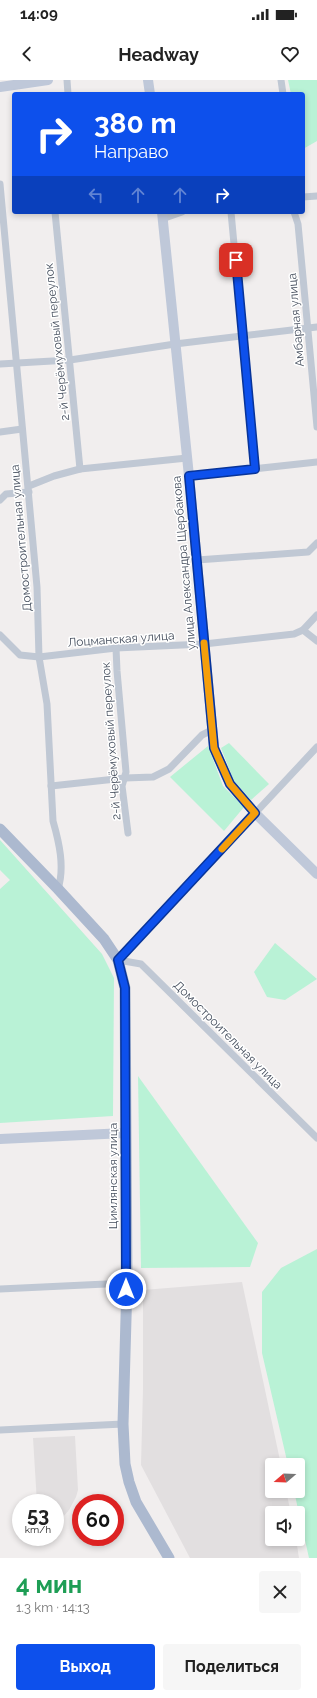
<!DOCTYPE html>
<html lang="ru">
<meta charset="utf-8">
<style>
body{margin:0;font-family:Raleway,sans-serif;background:#f6f6f6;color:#222;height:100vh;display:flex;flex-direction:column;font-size:15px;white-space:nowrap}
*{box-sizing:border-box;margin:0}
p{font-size:13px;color:#767676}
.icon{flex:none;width:22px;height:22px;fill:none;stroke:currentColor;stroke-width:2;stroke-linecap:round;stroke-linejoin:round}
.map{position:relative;height:1478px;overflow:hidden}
.details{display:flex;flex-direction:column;background:#fff;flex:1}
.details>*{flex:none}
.top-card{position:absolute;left:12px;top:12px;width:293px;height:122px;border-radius:4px;box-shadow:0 2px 6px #0003;background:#0d50ec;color:#fff;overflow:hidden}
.needle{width:26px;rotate:251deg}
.fabs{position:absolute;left:265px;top:1378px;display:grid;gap:8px}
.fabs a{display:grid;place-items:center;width:40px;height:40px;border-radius:4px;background:#fff;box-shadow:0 2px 6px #0003;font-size:20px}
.speed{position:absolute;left:12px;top:1414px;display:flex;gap:8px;font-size:20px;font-weight:700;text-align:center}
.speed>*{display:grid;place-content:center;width:52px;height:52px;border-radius:50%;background:#fff;box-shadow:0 2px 6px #0003;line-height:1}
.speed small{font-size:10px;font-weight:400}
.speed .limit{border:6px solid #d22;background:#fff;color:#111}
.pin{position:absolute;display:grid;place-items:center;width:34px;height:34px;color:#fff;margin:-17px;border-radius:8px;box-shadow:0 2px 6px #0006}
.me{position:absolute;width:44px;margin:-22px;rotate:0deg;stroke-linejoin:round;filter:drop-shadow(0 0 3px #0008)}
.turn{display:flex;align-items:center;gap:14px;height:84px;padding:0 16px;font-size:18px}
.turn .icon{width:52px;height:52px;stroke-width:2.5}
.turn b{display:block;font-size:28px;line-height:34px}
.lanes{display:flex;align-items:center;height:38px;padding:0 16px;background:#0003;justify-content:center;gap:20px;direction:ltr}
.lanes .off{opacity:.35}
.round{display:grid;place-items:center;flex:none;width:42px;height:42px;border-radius:4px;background:#f6f6f6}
.overview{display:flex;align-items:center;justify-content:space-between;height:68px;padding:0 16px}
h1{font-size:24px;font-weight:700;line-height:30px;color:#1e9e55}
.cta{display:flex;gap:8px;margin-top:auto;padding:8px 16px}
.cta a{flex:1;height:46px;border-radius:4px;background:#0d50ec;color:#fff;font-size:16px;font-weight:700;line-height:46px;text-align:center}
.cta a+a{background:#f6f6f6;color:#222}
.status{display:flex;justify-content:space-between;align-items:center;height:28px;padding:0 20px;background:#fff;direction:ltr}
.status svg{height:11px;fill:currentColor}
header{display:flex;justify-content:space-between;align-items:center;height:52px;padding:0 16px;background:#fff;font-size:18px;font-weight:700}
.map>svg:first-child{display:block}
.education{fill:#e2dfe0}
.green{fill:#b9f2d6}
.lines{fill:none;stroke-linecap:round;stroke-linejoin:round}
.street{stroke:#c0c8d4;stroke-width:7}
.secondary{stroke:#bfc8d9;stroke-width:10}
.primary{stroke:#acb9cf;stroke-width:11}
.route-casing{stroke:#083499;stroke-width:10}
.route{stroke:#0d50ec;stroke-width:7}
.slow{stroke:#f59e0b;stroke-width:7}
.labels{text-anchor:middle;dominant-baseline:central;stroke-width:3;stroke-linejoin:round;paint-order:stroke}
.street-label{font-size:12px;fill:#454e5d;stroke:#fff}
</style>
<div class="status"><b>14:09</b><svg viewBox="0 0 49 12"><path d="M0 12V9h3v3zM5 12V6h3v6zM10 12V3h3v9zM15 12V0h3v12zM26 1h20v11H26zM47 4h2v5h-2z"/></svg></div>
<header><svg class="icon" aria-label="back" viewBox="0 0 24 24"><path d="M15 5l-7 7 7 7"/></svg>Headway<svg class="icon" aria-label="heart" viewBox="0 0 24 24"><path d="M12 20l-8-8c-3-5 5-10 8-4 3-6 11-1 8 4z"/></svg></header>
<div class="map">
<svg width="317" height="1478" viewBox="0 0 317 1478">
<rect width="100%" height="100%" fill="#f1eeee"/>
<g class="education">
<polygon points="242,1202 281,1385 272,1385 272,1411 286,1411 291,1433 272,1433 272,1459 296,1459 299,1478 190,1478 141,1385 143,1309 143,1210"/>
<polygon points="75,1356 78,1410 76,1417 69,1430 62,1438 55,1442 55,1423 37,1423 33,1358"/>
</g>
<g class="green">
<polygon points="288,0 317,0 317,61 303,69 303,14 291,14"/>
<polygon points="229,663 269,704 251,720 234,701 221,668"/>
<polygon points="208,666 223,706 244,727 224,751 170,697"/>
<polygon points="0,760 102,874 114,898 113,1036 0,1043 0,809 10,800 0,790"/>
<polygon points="275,863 317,899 285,920 267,917 254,892"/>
<polygon points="138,996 258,1163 250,1187 141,1188"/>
<polygon points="317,1169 317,1478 309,1478 294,1411 298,1411 298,1385 288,1385 262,1273 262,1212 281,1188"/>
</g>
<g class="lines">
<g class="street">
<polyline points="67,0 68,14"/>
<polyline points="281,0 283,14"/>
<path d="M0 104 37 507 39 577 47 624 53 741C59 762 65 787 58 809"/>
<polyline points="303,117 317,116"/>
<polyline points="55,132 80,389"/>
<polyline points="231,132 255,389"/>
<polyline points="294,132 298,144 317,347"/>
<polyline points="162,139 182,132"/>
<polyline points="0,284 70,280 175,264 317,247"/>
<polyline points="0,352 22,349"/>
<polyline points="189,396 317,382"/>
<polyline points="29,406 54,396 80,389 187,378"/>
<polyline points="0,420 6,414 29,412"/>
<polyline points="197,480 308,472 317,463"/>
<polyline points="303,550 317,561"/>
<polyline points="0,555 20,575 39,577 116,568 204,564 294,554 303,550 317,535"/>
<polyline points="116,568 117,591 126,692 122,706 128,753"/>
<polyline points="51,706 125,698 153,697 169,689 202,655 212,650"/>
<polyline points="118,880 317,667"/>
<polyline points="118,880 141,884 317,1058"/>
<polyline points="0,1209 127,1203"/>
<polyline points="0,1350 123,1344"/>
</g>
<g class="secondary">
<polyline points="148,0 150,14"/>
<polyline points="0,7 48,0"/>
<polyline points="162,132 189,396 214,668 230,704 255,733 317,794"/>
<polyline points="0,1059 125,1053"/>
</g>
<polyline class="primary" points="0,749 58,809 104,859 118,880 125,908 127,1203 123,1344 125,1384 129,1402 136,1422 169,1478"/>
</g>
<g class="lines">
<g class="route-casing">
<polyline id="route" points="126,1209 125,908 118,880 255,733 230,704 214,668 189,396 255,389 236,180"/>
</g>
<use href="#route" class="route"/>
<polyline class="slow" points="204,563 214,668 230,704 255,733 222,769"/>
</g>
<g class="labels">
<g class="street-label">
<text transform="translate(296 240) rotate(-95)">Амбарная улица</text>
<text transform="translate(57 262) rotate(-96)">2-й Черёмуховый переулок</text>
<text transform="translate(21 458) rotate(-95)">Домостроительная улица</text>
<text transform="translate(184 483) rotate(-95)">улица Александра Щербакова</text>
<text transform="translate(121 559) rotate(-4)">Лоцманская улица</text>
<text transform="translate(111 661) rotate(-94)">2-й Черёмуховый переулок</text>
<text transform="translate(228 955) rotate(45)">Домостроительная улица</text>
<text transform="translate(113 1096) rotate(-90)">Цимлянская улица</text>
</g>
</g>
</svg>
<div class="fabs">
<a><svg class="needle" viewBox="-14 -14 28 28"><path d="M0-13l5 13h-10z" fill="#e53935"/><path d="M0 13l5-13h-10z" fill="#767676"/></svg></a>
<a><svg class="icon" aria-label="sound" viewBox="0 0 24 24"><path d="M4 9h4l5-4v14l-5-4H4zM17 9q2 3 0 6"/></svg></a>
</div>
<div class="speed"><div>53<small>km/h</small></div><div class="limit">60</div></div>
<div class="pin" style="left:236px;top:180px;background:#d93025"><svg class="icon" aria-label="arrive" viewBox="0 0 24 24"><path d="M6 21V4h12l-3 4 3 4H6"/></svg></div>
<svg class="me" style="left:126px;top:1209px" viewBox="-20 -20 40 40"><circle r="17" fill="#0d50ec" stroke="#fff" stroke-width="3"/><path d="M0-11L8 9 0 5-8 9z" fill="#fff"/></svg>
<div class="top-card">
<div class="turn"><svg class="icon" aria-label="right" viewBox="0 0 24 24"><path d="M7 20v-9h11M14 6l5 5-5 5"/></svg><div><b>380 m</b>Направо</div></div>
<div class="lanes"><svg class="icon off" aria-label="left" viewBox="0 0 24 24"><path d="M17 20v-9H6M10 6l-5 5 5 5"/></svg><svg class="icon off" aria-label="ahead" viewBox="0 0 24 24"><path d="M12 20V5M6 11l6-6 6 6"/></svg><svg class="icon off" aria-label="ahead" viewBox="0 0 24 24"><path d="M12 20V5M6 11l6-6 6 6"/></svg><svg class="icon" aria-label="right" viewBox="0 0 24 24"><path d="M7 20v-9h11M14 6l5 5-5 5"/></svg></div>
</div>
</div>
<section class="details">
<div class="overview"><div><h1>4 мин</h1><p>1.3 km · 14:13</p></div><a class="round"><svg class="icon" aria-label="close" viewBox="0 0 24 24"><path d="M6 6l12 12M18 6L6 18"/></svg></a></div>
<div class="cta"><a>Выход</a><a>Поделиться</a></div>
</section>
